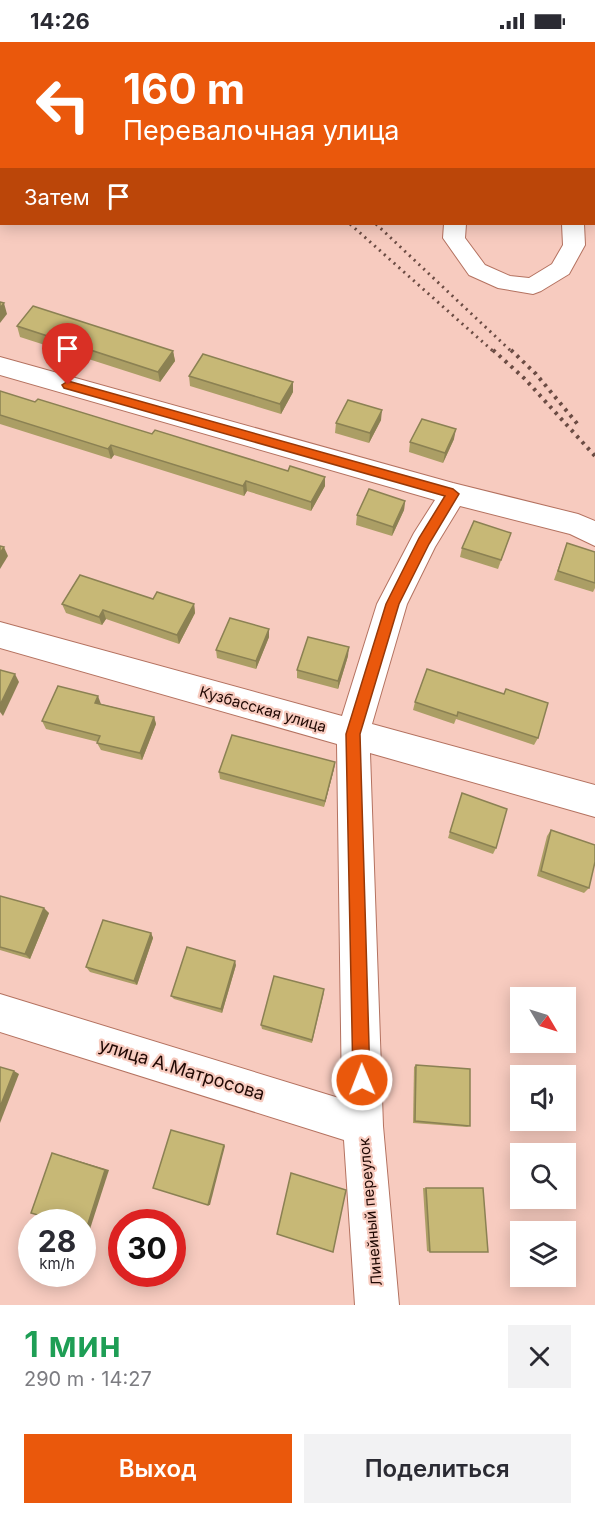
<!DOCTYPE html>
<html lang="ru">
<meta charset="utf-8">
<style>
body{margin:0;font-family:Inter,sans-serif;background:#f2f2f3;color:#2b2b33;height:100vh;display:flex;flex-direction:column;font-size:22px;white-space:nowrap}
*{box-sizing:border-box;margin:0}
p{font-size:20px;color:#7c7c81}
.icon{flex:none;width:33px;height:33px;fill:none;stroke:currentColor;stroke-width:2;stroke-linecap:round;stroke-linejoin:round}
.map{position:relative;height:1263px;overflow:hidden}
.sheet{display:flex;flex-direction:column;background:#fff;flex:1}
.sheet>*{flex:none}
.banner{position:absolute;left:0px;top:0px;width:596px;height:183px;box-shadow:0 3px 15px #0003;background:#ea580c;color:#fff;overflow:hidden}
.needle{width:39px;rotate:128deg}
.buttons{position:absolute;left:510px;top:945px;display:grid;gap:12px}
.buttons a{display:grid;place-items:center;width:66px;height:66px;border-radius:0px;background:#fff;box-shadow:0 3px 15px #0003;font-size:30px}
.speed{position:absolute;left:18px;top:1167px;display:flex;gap:12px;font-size:30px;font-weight:700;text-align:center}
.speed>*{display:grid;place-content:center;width:78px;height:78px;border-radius:50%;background:#fff;box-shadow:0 3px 15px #0003;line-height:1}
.speed small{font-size:15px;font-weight:400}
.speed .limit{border:9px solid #d22;background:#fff;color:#111}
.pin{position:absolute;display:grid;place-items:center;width:51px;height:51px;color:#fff;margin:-62px -26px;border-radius:50% 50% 50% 0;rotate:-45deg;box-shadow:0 0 6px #0007}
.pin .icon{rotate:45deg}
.me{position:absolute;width:66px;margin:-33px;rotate:359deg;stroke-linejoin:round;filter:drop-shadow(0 0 4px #0008)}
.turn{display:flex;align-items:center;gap:21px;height:126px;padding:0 24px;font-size:27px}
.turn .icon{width:78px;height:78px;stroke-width:2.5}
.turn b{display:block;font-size:42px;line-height:51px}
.then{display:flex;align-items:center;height:57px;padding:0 24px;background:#0003;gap:12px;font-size:22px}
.round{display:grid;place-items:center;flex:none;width:63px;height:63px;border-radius:0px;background:#f2f2f3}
.summary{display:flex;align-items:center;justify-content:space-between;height:102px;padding:0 24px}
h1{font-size:36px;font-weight:600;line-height:45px;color:#1e9e55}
.action{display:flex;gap:12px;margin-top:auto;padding:12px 24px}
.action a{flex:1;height:69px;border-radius:0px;background:#ea580c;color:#fff;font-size:24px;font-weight:600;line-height:69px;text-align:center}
.action a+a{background:#f2f2f3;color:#2b2b33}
.status{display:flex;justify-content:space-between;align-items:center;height:42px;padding:0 30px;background:#fff;direction:ltr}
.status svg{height:16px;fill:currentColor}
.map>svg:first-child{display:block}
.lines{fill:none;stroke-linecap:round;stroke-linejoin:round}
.minor-casing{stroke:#b47260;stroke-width:2}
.minor{fill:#fff;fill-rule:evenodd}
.rail-far1{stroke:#6b4c44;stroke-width:3;stroke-dasharray:2 4.5;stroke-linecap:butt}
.rail{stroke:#6b4c44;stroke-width:4;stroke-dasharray:3 5;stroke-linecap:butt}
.wall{fill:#ab9e65}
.shaded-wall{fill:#8b8153}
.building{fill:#c7b876;stroke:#8b8153;stroke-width:1.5}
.route{fill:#ea580c;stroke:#983908;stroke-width:1.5}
.labels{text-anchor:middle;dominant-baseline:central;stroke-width:4.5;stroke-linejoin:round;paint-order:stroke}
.street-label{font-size:15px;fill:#210904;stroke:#f7cbbf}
.near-street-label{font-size:18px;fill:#210904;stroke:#f7cbbf}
</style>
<div class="status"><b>14:26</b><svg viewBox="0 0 49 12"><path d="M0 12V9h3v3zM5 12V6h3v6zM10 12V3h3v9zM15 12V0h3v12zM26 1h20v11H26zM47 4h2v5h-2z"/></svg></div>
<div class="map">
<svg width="595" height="1263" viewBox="0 0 595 1263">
<rect width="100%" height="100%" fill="#f7cbbf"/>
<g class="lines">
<g class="minor-casing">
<g id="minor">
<polygon points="559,0 578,0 558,2"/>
<polygon points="444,182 466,182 465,196 485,223 510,234 529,236 552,222 563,203 562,182 584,182 585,203 569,232 541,249 533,252 498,246 469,233 443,196"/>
<polygon points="0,315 453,441 578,472 595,479 595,504 570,492 460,464 435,505 407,562 372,682 595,743 595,775 370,711 383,1084 399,1263 355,1263 344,1098 0,990 0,952 342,1057 337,702 0,606 0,580 342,674 377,562 414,491 435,458 0,333"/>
</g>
</g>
<use href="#minor" class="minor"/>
<g class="rail-far1">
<polyline points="350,182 494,310"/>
<polyline points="376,182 512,310"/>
</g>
<g class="rail">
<polyline points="493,308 525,337 595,414"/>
<polyline points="511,308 536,332 580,385"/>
</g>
</g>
<g class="wall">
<polygon points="17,284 173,309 175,319 160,340 20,295"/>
<polygon points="189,334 293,350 281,372 190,344"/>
<polygon points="0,349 35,360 152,392 325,444 311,469 247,449 244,454 114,413 111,417 0,382"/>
<polygon points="381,378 369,401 335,391 336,381"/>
<polygon points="454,397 443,421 409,410 410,400"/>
<polygon points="405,459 404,468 392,494 356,483 357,473"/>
<polygon points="511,491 498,527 460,515 462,506"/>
<polygon points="567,501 595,510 595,546 593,550 554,538"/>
<polygon points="153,557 194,562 195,571 179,602 106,577 102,583 66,571 62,562"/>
<polygon points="269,587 269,595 256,627 217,616 216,608"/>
<polygon points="348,614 338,647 297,636 297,628"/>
<polygon points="427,627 538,696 534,703 456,677 454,682 413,668 415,660"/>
<polygon points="101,662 154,675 156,682 142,718 101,708 97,701 98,700 46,687 42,679"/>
<polygon points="335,720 334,727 324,765 220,737 219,730"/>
<polygon points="462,751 496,806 493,812 448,796"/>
<polygon points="551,788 589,846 584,851 537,834 547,794"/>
<polygon points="0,854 49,871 30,917 0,908"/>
<polygon points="151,891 153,896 137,943 90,930 86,925"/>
<polygon points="236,923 222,971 174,957 171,954"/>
<polygon points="324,951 312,1001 262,987 261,983"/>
<polygon points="416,1023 470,1084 467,1085 413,1081 414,1025"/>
<polygon points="423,1146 483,1146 430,1210 427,1209"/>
</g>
<g class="shaded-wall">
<polygon points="4,261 7,272 0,281 0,266"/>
<polygon points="173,309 175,319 160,340 158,330"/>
<polygon points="293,340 293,350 281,372 280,362"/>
<polygon points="382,368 381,378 369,401 370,391"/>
<polygon points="456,387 454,397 443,421 445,411"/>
<polygon points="111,403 114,413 111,417 108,407"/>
<polygon points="325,435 325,444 311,469 311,460"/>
<polygon points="246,439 247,449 244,454 243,444"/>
<polygon points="405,459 404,468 392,494 393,485"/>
<polygon points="4,505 8,514 0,527 0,511"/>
<polygon points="194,562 195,571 179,602 177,593"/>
<polygon points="103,568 106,577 102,583 99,575"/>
<polygon points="269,587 269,595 256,627 256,619"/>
<polygon points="349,605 348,614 338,647 338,639"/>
<polygon points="15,632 19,640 3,674 0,670 0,663"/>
<polygon points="98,654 101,662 95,661"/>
<polygon points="154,675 156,682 142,718 140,711"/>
<polygon points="335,720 334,727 324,765 325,759"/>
<polygon points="44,866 49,871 30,917 25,912"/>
<polygon points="151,891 153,896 137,943 134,939"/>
<polygon points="235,919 236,923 222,971 221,967"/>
<polygon points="14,1029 19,1032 0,1081 0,1065"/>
<polygon points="224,1103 225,1104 210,1163 208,1163"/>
<polygon points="52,1111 109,1128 90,1187 86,1188"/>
</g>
<g class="building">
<polygon points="0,260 4,261 0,266"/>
<polygon points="33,264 173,309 158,330 17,284"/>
<polygon points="203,312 293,340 280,362 189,334"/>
<polygon points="0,349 35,360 38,357 152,392 155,388 288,429 290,424 325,435 311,460 246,439 243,444 111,403 108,407 0,373"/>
<polygon points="348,358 382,368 370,391 336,381"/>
<polygon points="422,377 456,387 445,411 410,400"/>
<polygon points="369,447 405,459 393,485 357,473"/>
<polygon points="474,479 511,491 501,518 462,506"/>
<polygon points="567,501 595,510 595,541 558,529"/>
<polygon points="0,504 4,505 0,511"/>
<polygon points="80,533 153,557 157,550 194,562 177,593 103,568 99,575 62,562"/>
<polygon points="230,576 269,587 256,619 216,608"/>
<polygon points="308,595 349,605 338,639 297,628"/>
<polygon points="427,627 504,652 506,647 548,661 538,696 458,670 457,674 415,660"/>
<polygon points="0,628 15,632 0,663"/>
<polygon points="58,644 98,654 95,661 154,675 140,711 97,701 100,694 42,679"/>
<polygon points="232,693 335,720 325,759 219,730"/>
<polygon points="462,751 507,767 496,806 450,790"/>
<polygon points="551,788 595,803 595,820 589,846 541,829"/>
<polygon points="0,854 44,866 25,912 0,905"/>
<polygon points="103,878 151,891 134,939 86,925"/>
<polygon points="187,905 235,919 221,967 171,954"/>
<polygon points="274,934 324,947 312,998 261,983"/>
<polygon points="416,1023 470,1027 470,1084 415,1079"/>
<polygon points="0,1025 14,1029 0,1065"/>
<polygon points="171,1088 224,1103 208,1163 153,1146"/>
<polygon points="52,1111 105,1128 86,1188 82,1187 82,1180 62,1180 31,1171"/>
<polygon points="291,1131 346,1148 333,1210 277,1192"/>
<polygon points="426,1146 483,1146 488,1210 430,1210"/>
</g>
<polygon class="route" points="68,339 453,447 459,452 429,502 399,562 360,692 370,1038 368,1044 362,1046 356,1044 353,1038 346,692 386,562 419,496 445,454 64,346 62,343"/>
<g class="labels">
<g class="street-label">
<text transform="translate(263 667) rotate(16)">Кузбасская улица</text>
<text transform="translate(370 1170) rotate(-95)">Линейный переулок</text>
</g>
<g class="near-street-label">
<text transform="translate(182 1027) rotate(17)">улица А.Матросова</text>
</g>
</g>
</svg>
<div class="buttons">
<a><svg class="needle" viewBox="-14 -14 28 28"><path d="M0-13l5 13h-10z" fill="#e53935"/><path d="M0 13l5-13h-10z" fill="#7c7c81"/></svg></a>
<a><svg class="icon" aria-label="sound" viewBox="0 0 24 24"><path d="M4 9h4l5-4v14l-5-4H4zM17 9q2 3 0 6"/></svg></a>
<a><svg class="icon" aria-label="search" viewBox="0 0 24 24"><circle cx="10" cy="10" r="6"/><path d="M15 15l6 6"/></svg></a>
<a><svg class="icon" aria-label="layers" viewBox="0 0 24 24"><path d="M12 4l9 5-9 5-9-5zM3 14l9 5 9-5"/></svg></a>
</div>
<div class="speed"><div>28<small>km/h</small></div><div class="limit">30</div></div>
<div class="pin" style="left:68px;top:343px;background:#d93025"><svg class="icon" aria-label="arrive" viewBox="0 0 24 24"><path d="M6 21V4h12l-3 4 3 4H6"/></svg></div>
<svg class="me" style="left:362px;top:1038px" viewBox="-20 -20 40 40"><circle r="17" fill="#ea580c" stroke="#fff" stroke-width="3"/><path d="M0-11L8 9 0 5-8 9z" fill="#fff"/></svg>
<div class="banner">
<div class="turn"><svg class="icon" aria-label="left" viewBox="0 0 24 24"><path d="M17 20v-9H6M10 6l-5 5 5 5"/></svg><div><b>160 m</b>Перевалочная улица</div></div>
<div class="then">Затем<svg class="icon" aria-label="arrive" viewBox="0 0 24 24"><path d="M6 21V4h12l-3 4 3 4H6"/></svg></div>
</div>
</div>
<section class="sheet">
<div class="summary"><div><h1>1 мин</h1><p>290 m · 14:27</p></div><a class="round"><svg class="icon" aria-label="close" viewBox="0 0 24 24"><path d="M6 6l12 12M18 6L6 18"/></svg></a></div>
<div class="action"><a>Выход</a><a>Поделиться</a></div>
</section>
